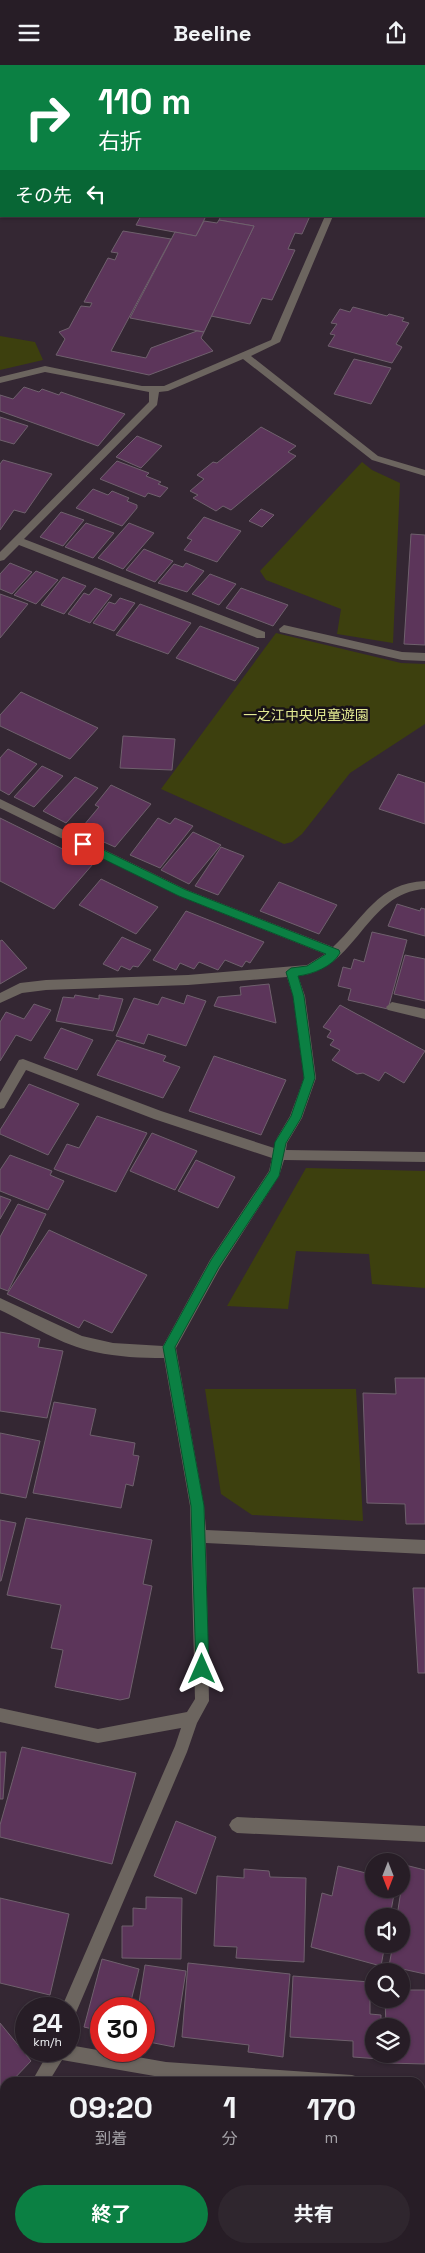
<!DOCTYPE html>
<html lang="ja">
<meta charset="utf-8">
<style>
body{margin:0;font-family:"Space Grotesk","Noto Sans JP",sans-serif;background:#2f262e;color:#f1f3f6;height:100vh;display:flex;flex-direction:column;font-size:19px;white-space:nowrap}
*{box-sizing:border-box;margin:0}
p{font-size:16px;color:#a4a2a7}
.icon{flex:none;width:28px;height:28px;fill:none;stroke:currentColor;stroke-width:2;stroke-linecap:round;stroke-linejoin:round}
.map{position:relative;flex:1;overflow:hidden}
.sheet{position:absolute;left:0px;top:2012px;width:425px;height:176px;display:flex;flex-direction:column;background:#271d26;border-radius:15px 15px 0 0;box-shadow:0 1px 4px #0004,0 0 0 1px #433b43}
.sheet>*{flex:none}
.top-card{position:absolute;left:0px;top:0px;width:425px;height:152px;box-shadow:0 1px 4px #0004,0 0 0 1px #433b43;background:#0b8043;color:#fff;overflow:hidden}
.needle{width:32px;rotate:180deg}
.fabs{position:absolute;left:365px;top:1788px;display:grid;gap:10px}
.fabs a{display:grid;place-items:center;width:45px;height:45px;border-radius:50%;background:#271d26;box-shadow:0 1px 4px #0004,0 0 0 1px #433b43;font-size:25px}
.speed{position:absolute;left:15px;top:1932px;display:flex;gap:10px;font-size:25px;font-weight:700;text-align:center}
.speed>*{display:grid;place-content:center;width:65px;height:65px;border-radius:50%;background:#271d26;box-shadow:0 1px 4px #0004,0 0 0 1px #433b43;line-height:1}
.speed small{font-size:12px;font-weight:400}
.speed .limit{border:8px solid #d22;background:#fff;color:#111}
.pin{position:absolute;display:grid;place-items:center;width:42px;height:42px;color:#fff;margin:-21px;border-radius:10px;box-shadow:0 2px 8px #0006}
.me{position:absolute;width:55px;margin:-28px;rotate:0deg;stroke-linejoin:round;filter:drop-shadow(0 0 4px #0008)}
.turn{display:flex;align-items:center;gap:18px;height:105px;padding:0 15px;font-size:22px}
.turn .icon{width:65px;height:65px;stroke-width:2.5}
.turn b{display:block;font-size:35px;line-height:42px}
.then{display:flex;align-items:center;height:48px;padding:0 15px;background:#0003;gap:10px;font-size:19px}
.eta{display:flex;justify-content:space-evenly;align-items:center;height:85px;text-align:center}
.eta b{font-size:30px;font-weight:700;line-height:35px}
.action{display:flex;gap:10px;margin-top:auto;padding:10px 15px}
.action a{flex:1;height:58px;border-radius:30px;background:#0b8043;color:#fff;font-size:20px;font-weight:700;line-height:58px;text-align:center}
.action a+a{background:#2f262e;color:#f1f3f6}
header{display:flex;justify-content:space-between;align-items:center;height:65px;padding:0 15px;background:#271d26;font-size:22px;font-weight:700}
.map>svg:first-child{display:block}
.green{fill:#3d400e}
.building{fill:#5c355a;stroke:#6f606d}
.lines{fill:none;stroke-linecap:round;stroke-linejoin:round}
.minor{fill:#6c655f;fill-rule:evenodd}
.route{fill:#0b8043;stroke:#07532c}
.labels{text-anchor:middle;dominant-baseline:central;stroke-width:5;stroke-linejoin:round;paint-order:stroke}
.park-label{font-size:14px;fill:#e3ea93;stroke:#181217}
</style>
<header><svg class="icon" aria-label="menu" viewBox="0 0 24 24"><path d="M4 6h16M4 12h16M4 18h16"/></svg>Beeline<svg class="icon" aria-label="share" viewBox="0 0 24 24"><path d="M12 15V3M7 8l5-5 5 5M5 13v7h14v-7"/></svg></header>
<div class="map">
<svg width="425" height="2188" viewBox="0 0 425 2188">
<rect width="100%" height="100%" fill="#342733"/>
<g class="green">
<polygon points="0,271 35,277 43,295 0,305"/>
<polygon points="362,397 372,405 400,418 393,578 337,569 341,544 266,515 260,506"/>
<polygon points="276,568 401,598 425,599 425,659 350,708 302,769 292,777 284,779 161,724"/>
<polygon points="306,1103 425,1106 425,1223 372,1219 369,1189 296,1186 288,1244 227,1241"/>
<polygon points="205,1324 356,1324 363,1456 252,1450 221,1429"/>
</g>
<g class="building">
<polygon points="0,86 1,86 1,134 0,133"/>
<polygon points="141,151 206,151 196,171 136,160"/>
<polygon points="221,151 310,151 302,169 295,168 288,184 295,185 272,235 262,233 250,259 211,251 254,161 219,155"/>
<polygon points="219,155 254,161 204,267 130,253 175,167 196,171 204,156 217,158"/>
<polygon points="123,166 171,174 111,286 146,293 151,283 197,266 204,267 201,273 213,286 149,310 56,290 65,274 59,267 69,263 81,241 90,242 92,238 84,237 108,193 115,195 118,188 111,187"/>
<polygon points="353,242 387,251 389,249 404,253 402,256 409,258 396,279 402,282 392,298 328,281 335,270 330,269 337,259 331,258 340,244 350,247"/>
<polygon points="354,294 391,303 371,339 334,329"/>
<polygon points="24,322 39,327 42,324 59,330 61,327 125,349 98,381 0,346 0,330 13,334"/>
<polygon points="0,352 28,361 14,379 0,375"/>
<polygon points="261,362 296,381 288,387 296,391 231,445 223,441 216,446 193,433 198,430 190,426 204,414 197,410 213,397 217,398"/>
<polygon points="137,371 162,381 141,403 116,392"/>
<polygon points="3,395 52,409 25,448 14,445 0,465 0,399"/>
<polygon points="117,396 149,408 146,411 161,417 158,419 168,423 160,432 148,428 145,432 100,414"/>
<polygon points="93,424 108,430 112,426 129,433 127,436 137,440 137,443 122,461 76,443"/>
<polygon points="261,444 274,450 262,462 249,456"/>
<polygon points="61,447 84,455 63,481 40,472"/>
<polygon points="204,452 241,466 217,497 184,485 192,475 187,473"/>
<polygon points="86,458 114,468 93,493 65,482"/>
<polygon points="129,458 154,468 123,504 98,493"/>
<polygon points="411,469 425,470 425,580 404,579"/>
<polygon points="144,484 173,496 155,517 126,505"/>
<polygon points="10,498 32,507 12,529 0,524 0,509"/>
<polygon points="186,498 204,506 187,527 158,518 174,499 183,502"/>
<polygon points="36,506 58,515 36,539 14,530"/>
<polygon points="210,509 236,519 219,540 192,529"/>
<polygon points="63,512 86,521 64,549 41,540"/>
<polygon points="95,523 112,530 90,558 68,549 84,528 89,530"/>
<polygon points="241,523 288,540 273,561 226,543"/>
<polygon points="0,529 28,539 0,573"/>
<polygon points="120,533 135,538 114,566 93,558 109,537 115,539"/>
<polygon points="140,539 191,558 168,589 116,570"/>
<polygon points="200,561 259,583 235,616 176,593"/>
<polygon points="21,627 98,663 70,694 0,661 0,650"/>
<polygon points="123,671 175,674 172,705 120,703"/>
<polygon points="8,684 37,699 9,730 0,725 0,693"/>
<polygon points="42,701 63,711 34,742 14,732"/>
<polygon points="398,709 425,718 425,759 379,744"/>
<polygon points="75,712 98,723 66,758 43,746"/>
<polygon points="111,720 151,739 115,782 79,766 99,742 95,740"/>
<polygon points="0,753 93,799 54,844 0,816"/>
<polygon points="158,753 170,759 175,753 193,761 160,803 130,790"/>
<polygon points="193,767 221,780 189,819 161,805"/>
<polygon points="221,782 244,791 218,830 195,821"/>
<polygon points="101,814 158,842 136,869 79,840"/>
<polygon points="279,817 337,840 319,869 260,846"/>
<polygon points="397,839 420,846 421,843 425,844 425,871 388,861"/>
<polygon points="186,846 264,877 250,898 246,896 242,902 225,895 218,905 199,897 194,904 180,898 176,905 153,895"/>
<polygon points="372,867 407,875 388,944 348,935 351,924 338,921 343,902 351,904 354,894 364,897"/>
<polygon points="122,872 151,885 138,902 133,901 130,905 121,901 118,906 103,899"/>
<polygon points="2,875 27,903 0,919 0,876"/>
<polygon points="405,890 425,894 425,936 394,929"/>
<polygon points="269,919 276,958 214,941 218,932 241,930 240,922"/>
<polygon points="75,930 99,934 99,930 123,934 113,966 56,956 63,932 74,933"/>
<polygon points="187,930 206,936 186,981 148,969 144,979 116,971 134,933 158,940 162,932 184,939"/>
<polygon points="34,939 51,945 31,976 16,970 0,996 0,957 6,947 24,954"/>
<polygon points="340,940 425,986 404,1018 385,1007 379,1016 363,1008 357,1009 332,995 340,985 330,980 334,975 327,972 331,966 323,962"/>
<polygon points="61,963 93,975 77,1005 44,993"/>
<polygon points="117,975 166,991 163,996 180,1002 163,1033 97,1010"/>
<polygon points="214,991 286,1015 261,1070 189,1046"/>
<polygon points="29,1019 79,1039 48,1090 0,1069 0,1065"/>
<polygon points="97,1051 147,1068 116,1127 54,1104 67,1079 79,1083"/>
<polygon points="152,1068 197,1086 175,1125 130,1106"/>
<polygon points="10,1090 52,1106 50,1110 64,1116 48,1145 0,1126 0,1105"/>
<polygon points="196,1095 235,1112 218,1143 178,1126"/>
<polygon points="0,1131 11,1135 0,1154"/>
<polygon points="18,1139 46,1149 8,1226 0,1223 0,1172"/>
<polygon points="49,1165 147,1210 112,1268 84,1255 79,1263 7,1229"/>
<polygon points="0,1267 40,1274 38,1282 63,1286 47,1353 0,1346"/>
<polygon points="395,1313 425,1313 425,1459 406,1459 405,1439 367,1438 363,1328 396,1329"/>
<polygon points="54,1337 96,1344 90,1370 135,1378 133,1390 139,1391 133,1421 126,1419 121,1443 33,1428"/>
<polygon points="0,1368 40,1376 26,1433 0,1428"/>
<polygon points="26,1453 152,1475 143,1519 152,1521 129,1633 120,1635 55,1622 63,1585 51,1583 61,1540 7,1530"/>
<polygon points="0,1455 16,1458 1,1516 0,1516"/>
<polygon points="413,1523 425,1523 425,1608 418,1608"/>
<polygon points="22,1682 136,1708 112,1799 0,1772 0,1760"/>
<polygon points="0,1687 6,1687 3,1734 0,1734"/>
<polygon points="176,1756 216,1772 196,1829 154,1811"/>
<polygon points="405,1800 425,1805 425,1909 389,1901 393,1879 401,1879 401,1851 397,1851"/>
<polygon points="338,1801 374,1810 374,1824 395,1824 390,1851 374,1851 374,1879 385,1879 381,1901 311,1882 322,1828 332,1831"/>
<polygon points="244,1804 269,1806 270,1812 306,1813 304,1897 236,1893 237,1882 214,1881 217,1811 244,1813"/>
<polygon points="146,1832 182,1833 181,1894 122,1893 122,1861 133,1861 133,1843 146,1844"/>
<polygon points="0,1833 69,1849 50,1930 0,1918"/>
<polygon points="102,1894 139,1904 129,1944 101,1944 101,1966 84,1962"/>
<polygon points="188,1898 290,1909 283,1992 248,1987 249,1980 182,1972"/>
<polygon points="145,1900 186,1906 174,1982 144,1976 144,1944 138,1944"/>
<polygon points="293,1911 370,1917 370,1949 381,1950 381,1961 374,1961 374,1989 380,1989 380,1994 353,1992 353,1976 290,1972"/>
<polygon points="401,1925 425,1925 425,1999 387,1998 387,1989 401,1989 401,1961 386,1961 385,1934 401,1934"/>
<polygon points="0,1958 31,1996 10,2018 5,2018 5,2022 0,2027"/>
<rect x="420" y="2034" width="5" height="41"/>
<rect x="420" y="2079" width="5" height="46"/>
<polygon points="425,2143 425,2188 393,2188 394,2184 420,2184 420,2145 424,2146"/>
<polygon points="91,2184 108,2184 104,2188 94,2188"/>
<polygon points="194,2184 245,2184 248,2188 191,2188"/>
<polygon points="279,2184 343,2184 342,2188 278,2188"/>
</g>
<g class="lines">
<g class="minor">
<polygon points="184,0 199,0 200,1 185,1"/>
<rect x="230" y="0" width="8" height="1"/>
<rect x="424" y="35" width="1" height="4"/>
<polygon points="0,72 1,73 1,78 0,78"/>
<rect x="424" y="143" width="1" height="6"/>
<polygon points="325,151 333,151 280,277 251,291 378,391 425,405 425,411 372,395 243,294 168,326 159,327 157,340 24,474 265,567 265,573 257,573 19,480 4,495 0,496 0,487 149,337 149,327 45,307 0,318 0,312 45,301 142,321 164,321 271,275"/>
<polygon points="284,560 402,587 425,588 425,596 402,595 280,567 279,564"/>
<path d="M0 734 187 825 333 882C364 853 378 818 425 816V824C366 827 356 906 298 911L305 931 316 1013 302 1053 287 1078 286 1085 425 1087V1097L284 1095 279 1111 220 1203 176 1283 204 1441 206 1465 425 1475V1489L206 1478 209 1636 197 1658 187 1687 75 1950 69 1952V1944H61L175 1681 181 1663 98 1678 0 1657V1643L98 1664 187 1647 195 1634 190 1441 164 1293C141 1293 118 1292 95 1287 61 1280 31 1260 0 1245V1233L82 1271 113 1278 163 1281 210 1195 269 1106 272 1093 154 1054 26 1005 4 1043 0 1044V1028L19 995 23 994 161 1046 274 1083 277 1073 290 1051 304 1013 293 931 287 912 188 920 46 925 22 928 0 938V928L20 918 46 915 188 910 307 900 325 889 179 831 0 743Z"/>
<polygon points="392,937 425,944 425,954 388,945 386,942"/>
<polygon points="237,1752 425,1761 425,1777 237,1768 232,1765 229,1760 232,1755"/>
<polygon points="69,1980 166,1997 352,2010 358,2012 360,2018 229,2018 166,2013 62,1995 48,2018 31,2018 49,1986 69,1986"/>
<polygon points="5,2065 5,2087 0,2089 0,2067"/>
<polygon points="0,2133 5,2135 5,2155 0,2153"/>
<polygon points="27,2184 45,2184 46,2188 28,2188"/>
<polygon points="357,2184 373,2184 372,2188 356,2188"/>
</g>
</g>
<path class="route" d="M83 775 186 825 339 885 340 888C332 902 313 909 298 911L304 931 315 1013 301 1053 286 1078 279 1111 219 1202 175 1282 204 1441 209 1604 207 1609 202 1611 198 1609 196 1604 191 1441 163 1282 211 1195 270 1106 275 1077 291 1051 304 1013 293 931 286 907 291 903 307 901 326 889 179 831 79 782 78 779Z"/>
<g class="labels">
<g class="park-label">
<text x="306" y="650">一之江中央児童遊園</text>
</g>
</g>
</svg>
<div class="fabs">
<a><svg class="needle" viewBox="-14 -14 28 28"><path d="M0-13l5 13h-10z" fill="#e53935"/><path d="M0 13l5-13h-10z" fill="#a4a2a7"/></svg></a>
<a><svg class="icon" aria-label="sound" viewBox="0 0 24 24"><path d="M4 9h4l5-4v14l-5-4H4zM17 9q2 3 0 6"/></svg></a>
<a><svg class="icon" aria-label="search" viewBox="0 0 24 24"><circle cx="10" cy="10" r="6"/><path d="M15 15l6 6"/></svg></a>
<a><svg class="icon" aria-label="layers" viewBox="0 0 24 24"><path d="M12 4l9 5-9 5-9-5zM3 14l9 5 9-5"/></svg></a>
</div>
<div class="speed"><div>24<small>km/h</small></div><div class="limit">30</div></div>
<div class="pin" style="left:83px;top:779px;background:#d93025"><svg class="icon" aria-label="arrive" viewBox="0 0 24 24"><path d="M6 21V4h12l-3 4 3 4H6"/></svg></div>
<svg class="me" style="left:202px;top:1604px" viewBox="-20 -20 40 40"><path d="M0-17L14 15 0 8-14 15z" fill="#0b8043" stroke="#fff" stroke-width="4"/></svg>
<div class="top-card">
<div class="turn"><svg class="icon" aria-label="right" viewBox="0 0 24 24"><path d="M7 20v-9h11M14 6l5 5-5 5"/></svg><div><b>110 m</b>右折</div></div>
<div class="then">その先<svg class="icon" aria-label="left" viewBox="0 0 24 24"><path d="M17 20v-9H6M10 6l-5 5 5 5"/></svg></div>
</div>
<section class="sheet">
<div class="eta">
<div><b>09:20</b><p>到着</p></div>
<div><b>1</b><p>分</p></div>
<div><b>170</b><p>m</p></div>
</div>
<div class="action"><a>終了</a><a>共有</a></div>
</section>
</div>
